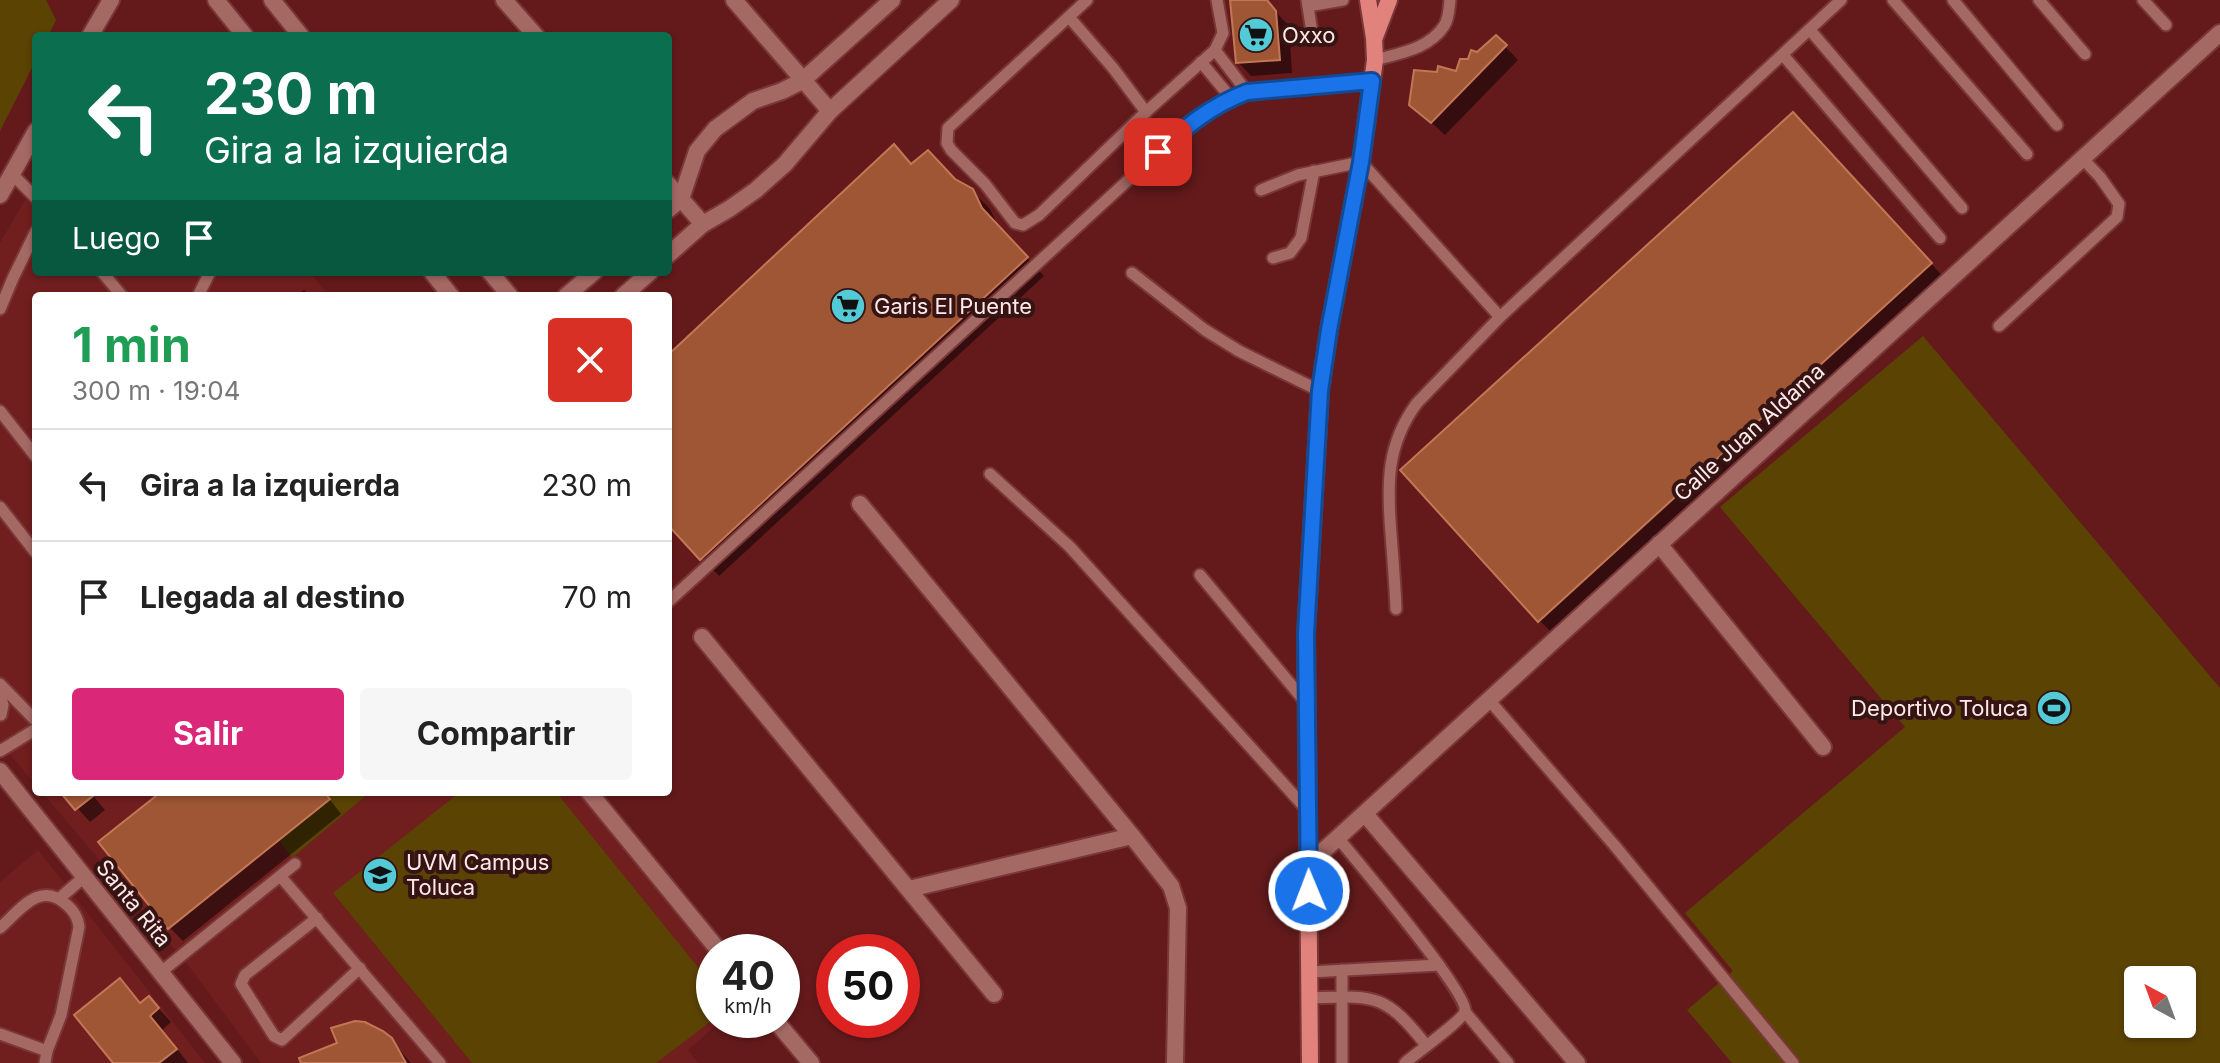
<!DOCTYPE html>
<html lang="es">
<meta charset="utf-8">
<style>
body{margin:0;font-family:Inter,sans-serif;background:#f6f6f6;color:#222;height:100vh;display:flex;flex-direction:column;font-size:30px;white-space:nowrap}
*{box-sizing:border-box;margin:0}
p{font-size:26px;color:#767676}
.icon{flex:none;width:44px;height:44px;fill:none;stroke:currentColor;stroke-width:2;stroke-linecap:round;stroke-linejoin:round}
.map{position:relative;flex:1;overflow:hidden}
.panel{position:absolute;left:32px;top:292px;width:640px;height:504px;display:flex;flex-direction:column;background:#fff;border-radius:8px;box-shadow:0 2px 6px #0004}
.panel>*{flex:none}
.top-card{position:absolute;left:32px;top:32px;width:640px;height:244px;border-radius:8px;box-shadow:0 2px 6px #0004;background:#0b6e4f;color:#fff;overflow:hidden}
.needle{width:52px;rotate:319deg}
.buttons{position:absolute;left:2124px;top:966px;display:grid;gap:16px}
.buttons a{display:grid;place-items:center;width:72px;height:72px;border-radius:8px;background:#fff;box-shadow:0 2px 6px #0004;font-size:40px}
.speed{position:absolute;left:696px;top:934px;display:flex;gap:16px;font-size:40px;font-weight:700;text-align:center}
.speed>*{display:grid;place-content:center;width:104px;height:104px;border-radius:50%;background:#fff;box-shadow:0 2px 6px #0004;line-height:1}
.speed small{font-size:20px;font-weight:400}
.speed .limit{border:12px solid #d22;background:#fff;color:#111}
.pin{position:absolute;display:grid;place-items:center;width:68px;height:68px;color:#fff;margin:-34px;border-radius:16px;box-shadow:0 4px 12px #0006}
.me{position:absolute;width:88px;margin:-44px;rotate:359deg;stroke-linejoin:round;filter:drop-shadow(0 0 6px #0008)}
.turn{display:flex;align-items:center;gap:28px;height:168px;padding:0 40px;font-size:36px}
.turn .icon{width:104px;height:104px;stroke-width:2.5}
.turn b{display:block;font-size:56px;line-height:68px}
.then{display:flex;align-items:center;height:76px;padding:0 40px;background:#0003;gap:16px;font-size:30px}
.round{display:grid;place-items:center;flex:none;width:84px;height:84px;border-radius:8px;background:#f6f6f6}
.headline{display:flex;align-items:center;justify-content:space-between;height:136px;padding:0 40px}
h1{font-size:48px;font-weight:700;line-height:60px;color:#1e9e55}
.action{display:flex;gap:16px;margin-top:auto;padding:16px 40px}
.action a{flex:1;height:92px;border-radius:8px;background:#db2777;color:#fff;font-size:32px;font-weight:700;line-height:92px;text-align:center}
.action a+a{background:#f6f6f6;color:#222}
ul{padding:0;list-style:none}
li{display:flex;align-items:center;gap:24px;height:112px;padding:0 40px;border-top:2px solid #e0e0e0}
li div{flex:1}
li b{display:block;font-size:30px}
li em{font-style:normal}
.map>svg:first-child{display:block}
.built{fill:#711e1f}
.green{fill:#5b4304;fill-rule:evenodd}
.shadow{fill:#0007}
.building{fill:#9e5635;stroke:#c37756;stroke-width:2}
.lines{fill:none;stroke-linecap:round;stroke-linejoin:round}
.service-casing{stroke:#793738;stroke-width:15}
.minor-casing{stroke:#793738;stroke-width:20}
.tertiary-casing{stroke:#793738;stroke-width:20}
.secondary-casing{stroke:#793738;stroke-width:20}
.service{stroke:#a56964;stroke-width:11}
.minor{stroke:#a56964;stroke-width:16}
.tertiary{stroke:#a56964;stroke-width:16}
.secondary{stroke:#e1827c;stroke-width:16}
.route-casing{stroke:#114b97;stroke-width:20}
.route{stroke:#1a73e8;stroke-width:14}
.labels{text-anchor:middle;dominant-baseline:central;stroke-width:8;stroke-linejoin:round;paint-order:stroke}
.poi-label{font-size:22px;fill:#fdeae8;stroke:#351413;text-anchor:start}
.street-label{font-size:22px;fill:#fdeae8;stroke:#351413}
</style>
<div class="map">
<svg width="2220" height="1063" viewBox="0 0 2220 1063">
<rect width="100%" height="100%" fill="#641a1b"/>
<g class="built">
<polygon points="36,181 36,272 310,272 329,296 36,296 36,785 0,743 0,243"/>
<polygon points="42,792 582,792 714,957 714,1020 722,1020 688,1050 698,1063 261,1063 188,965"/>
<polygon points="38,850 205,1063 0,1063 0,882"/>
</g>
<g class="green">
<polygon points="0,0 46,0 56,20 48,36 36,36 36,60 0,131"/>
<path d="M1923 336 2220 688V1063H1732L1687 1010 1733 971 1685 913 1905 727 1720 507ZM2138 980H2182V1024H2138Z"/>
<polygon points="323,792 370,792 292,858 279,840 329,800"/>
<polygon points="460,792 556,792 714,987 714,1019 656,1063 472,1063 333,893"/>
</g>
<g class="shadow">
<polygon points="1232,0 1265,0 1289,26 1292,73 1251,76 1238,62"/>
<polygon points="1496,37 1518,60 1445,135 1411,104 1458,74"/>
<polygon points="1811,132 1948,282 1557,638 1539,620"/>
<polygon points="912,166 956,182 972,191 990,209 999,228 1044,276 719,576 668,522 668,357"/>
<polygon points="304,290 310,296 296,296"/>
<polygon points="63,792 90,792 105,810 90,822"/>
<polygon points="164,792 324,792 341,814 183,941 170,928 101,843"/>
<polygon points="120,981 141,1005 149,999 162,1012 171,1022 162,1030 188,1063 115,1063"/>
<polygon points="390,1039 411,1063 303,1063"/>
</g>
<g class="building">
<polygon points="1230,0 1267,0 1276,11 1280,60 1236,63"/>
<polygon points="1496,35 1507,45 1431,123 1409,105 1414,70 1437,72 1438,66 1456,71 1460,59 1468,59 1471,50 1477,52"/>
<polygon points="1793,112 1932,263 1538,622 1400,470"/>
<polygon points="894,144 911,164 928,150 955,179 973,189 982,208 1028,257 700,560 668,525 668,355"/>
<polygon points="60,792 90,792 93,796 75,810"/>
<polygon points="161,792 324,792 330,799 168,929 98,842"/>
<polygon points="120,978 140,1003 149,996 159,1008 150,1016 177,1049 159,1063 113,1063 74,1015"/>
<polygon points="355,1021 365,1022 383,1031 392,1038 406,1063 301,1063 299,1058 337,1043 331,1028"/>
</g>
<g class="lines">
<g class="service-casing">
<g id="service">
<polyline points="1087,0 948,128 947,143 951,150 985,184 1015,223 1023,225 1039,215 1146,112 1215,50 1223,33 1217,0"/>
<polyline points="1307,0 1313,39"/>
<polyline points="1893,0 2027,154"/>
<polyline points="1953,0 2057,125"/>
<polyline points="2039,0 2085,54"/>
<polyline points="2143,0 2166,25"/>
<polyline points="1308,6 1343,0"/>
<polyline points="1069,17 1113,68 1146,112"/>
<polyline points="1810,30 1962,208"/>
<polyline points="1215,50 1247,92"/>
<polyline points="1783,55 1940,238"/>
<path d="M1375 60C1400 53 1429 49 1444 26 1449 19 1449 8 1450 0"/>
<polyline points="1201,62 1231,98"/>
<polyline points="12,174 36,198"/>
<polyline points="1261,190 1298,175 1361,162 1500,317"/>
<polyline points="1273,258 1290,253 1301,238 1314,171"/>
<polyline points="102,272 122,296"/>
<polyline points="1132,273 1205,330 1239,351 1320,391"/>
<polyline points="198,296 210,272"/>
<polyline points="0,309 13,278 36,231"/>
<polyline points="1999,326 2117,217 2119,204 2100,177 2082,158"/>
<polyline points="0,411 36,457"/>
<polyline points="990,474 1070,547 1308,811"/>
<polyline points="0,507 36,553"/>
<polyline points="1200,575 1307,704"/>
<polyline points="668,602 1197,117 1231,98 1247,92 1372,81"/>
<path d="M1396 609C1395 584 1393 559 1391 534 1387 485 1386 445 1417 403L1500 317 1841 0"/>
<polyline points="0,684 36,721"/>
<polyline points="0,693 3,705 1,715"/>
<polyline points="1489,700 1615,846 1793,1063"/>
<polyline points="0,751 36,729"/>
<path d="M1338 838C1356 860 1468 993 1465 1011 1464 1019 1415 1054 1405 1063"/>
<polyline points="281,877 440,1063"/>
<polyline points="60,898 85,876"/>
<polyline points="317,918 245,975 241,984 274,1036 282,1040 360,968"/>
<path d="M0 928C20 910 40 880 67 905 74 911 78 917 79 927L61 1015 47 1051 45 1063"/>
<polyline points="161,972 295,864"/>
<polyline points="1310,972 1439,965"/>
<path d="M1310 998C1374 996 1384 992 1426 1045"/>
<polyline points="1465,1012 1508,1063"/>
<polyline points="0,1034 47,1051"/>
<polyline points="1342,1063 1342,970"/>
</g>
</g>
<g class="minor-casing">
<g id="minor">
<polyline points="216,0 245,36"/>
<polyline points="272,0 301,36"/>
<polyline points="504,0 536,36"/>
<polyline points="734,0 830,111"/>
<polyline points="668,184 703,224"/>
<polyline points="668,210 681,199 697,151 715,129 753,101 782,91 802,81 892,0"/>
<polyline points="668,255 703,224 729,209 756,190 785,164 830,111 951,0"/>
<polyline points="432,272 451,296"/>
<polyline points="490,272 510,296"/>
<polyline points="566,296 594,272"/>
<polyline points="623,296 650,272"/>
<polyline points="860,504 1132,836 1171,886 1178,908 1175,1063"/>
<polyline points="1659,544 1823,747"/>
<polyline points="702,637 994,994"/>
<polyline points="0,771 233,1063"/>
<polyline points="589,792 720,952"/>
<polyline points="1365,814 1577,1063"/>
<polyline points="1309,864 2220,33"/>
<polyline points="909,889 1132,836"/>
<polyline points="775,1020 811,1063"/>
</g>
</g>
<g class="tertiary-casing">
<g id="tertiary">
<polyline points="90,36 111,0"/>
<polyline points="0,195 36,131"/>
</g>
</g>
<g class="secondary-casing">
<g id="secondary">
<polyline points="1375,37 1389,0"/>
<polyline points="1310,1063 1306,634 1320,391 1329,330 1361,162 1375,60 1374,38 1368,0"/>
</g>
</g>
<use href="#service" class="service"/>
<use href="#minor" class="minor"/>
<use href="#tertiary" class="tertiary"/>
<use href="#secondary" class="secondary"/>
</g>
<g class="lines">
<g class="route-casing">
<path id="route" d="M1158 152C1187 126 1210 106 1247 92L1372 81 1361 162 1329 330 1320 391 1306 634 1309 891"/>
</g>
<use href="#route" class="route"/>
</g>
<defs>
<g id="supermarket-disc" transform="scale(1.8)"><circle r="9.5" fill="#52cbd7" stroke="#351413"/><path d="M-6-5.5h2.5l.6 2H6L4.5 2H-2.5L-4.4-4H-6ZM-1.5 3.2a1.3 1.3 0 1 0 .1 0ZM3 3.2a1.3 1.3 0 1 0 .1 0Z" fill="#111"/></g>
<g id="stadium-disc" transform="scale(1.8)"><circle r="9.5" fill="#52cbd7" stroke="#351413"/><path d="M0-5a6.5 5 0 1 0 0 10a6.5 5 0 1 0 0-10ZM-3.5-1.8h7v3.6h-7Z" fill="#111"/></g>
<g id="school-disc" transform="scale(1.8)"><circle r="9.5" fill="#52cbd7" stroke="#351413"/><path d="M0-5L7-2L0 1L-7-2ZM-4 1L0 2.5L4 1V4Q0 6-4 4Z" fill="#111"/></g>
</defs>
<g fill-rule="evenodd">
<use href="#supermarket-disc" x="1256" y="35"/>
<use href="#supermarket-disc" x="848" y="306"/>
<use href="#stadium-disc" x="2054" y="708"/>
<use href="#school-disc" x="380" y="875"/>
</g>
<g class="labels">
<g class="poi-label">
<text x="1282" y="35">Oxxo</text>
<text x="874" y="306">Garis El Puente</text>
<text x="2028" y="708" text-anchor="end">Deportivo Toluca</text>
<text x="406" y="862">UVM Campus<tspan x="406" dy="25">Toluca</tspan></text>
</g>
<g class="street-label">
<text transform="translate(1749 432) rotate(-42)">Calle Juan Aldama</text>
<text transform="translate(134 903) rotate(51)">Santa Rita</text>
</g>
</g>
</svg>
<div class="buttons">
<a><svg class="needle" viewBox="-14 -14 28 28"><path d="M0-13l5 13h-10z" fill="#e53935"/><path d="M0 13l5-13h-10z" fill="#767676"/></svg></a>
</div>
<div class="speed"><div>40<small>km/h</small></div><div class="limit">50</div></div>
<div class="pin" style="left:1158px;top:152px;background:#d93025"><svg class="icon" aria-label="arrive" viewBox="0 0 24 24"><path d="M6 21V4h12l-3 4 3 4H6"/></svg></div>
<svg class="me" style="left:1309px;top:891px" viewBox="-20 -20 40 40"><circle r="17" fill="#1a73e8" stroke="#fff" stroke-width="3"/><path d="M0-11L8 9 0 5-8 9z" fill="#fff"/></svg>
<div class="top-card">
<div class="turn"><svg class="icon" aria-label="left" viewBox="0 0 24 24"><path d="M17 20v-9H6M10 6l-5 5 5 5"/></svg><div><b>230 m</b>Gira a la izquierda</div></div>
<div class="then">Luego<svg class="icon" aria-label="arrive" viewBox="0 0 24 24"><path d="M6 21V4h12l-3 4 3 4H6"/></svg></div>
</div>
<section class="panel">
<div class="headline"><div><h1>1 min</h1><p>300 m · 19:04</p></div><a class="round" style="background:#d93025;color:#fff"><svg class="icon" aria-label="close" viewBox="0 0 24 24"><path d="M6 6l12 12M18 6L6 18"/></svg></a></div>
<ul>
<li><svg class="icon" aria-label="left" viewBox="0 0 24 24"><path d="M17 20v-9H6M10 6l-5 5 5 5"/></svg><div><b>Gira a la izquierda</b></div><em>230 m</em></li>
<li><svg class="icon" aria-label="arrive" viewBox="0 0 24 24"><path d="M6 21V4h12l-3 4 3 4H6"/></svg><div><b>Llegada al destino</b></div><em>70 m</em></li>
</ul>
<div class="action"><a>Salir</a><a>Compartir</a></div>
</section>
</div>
